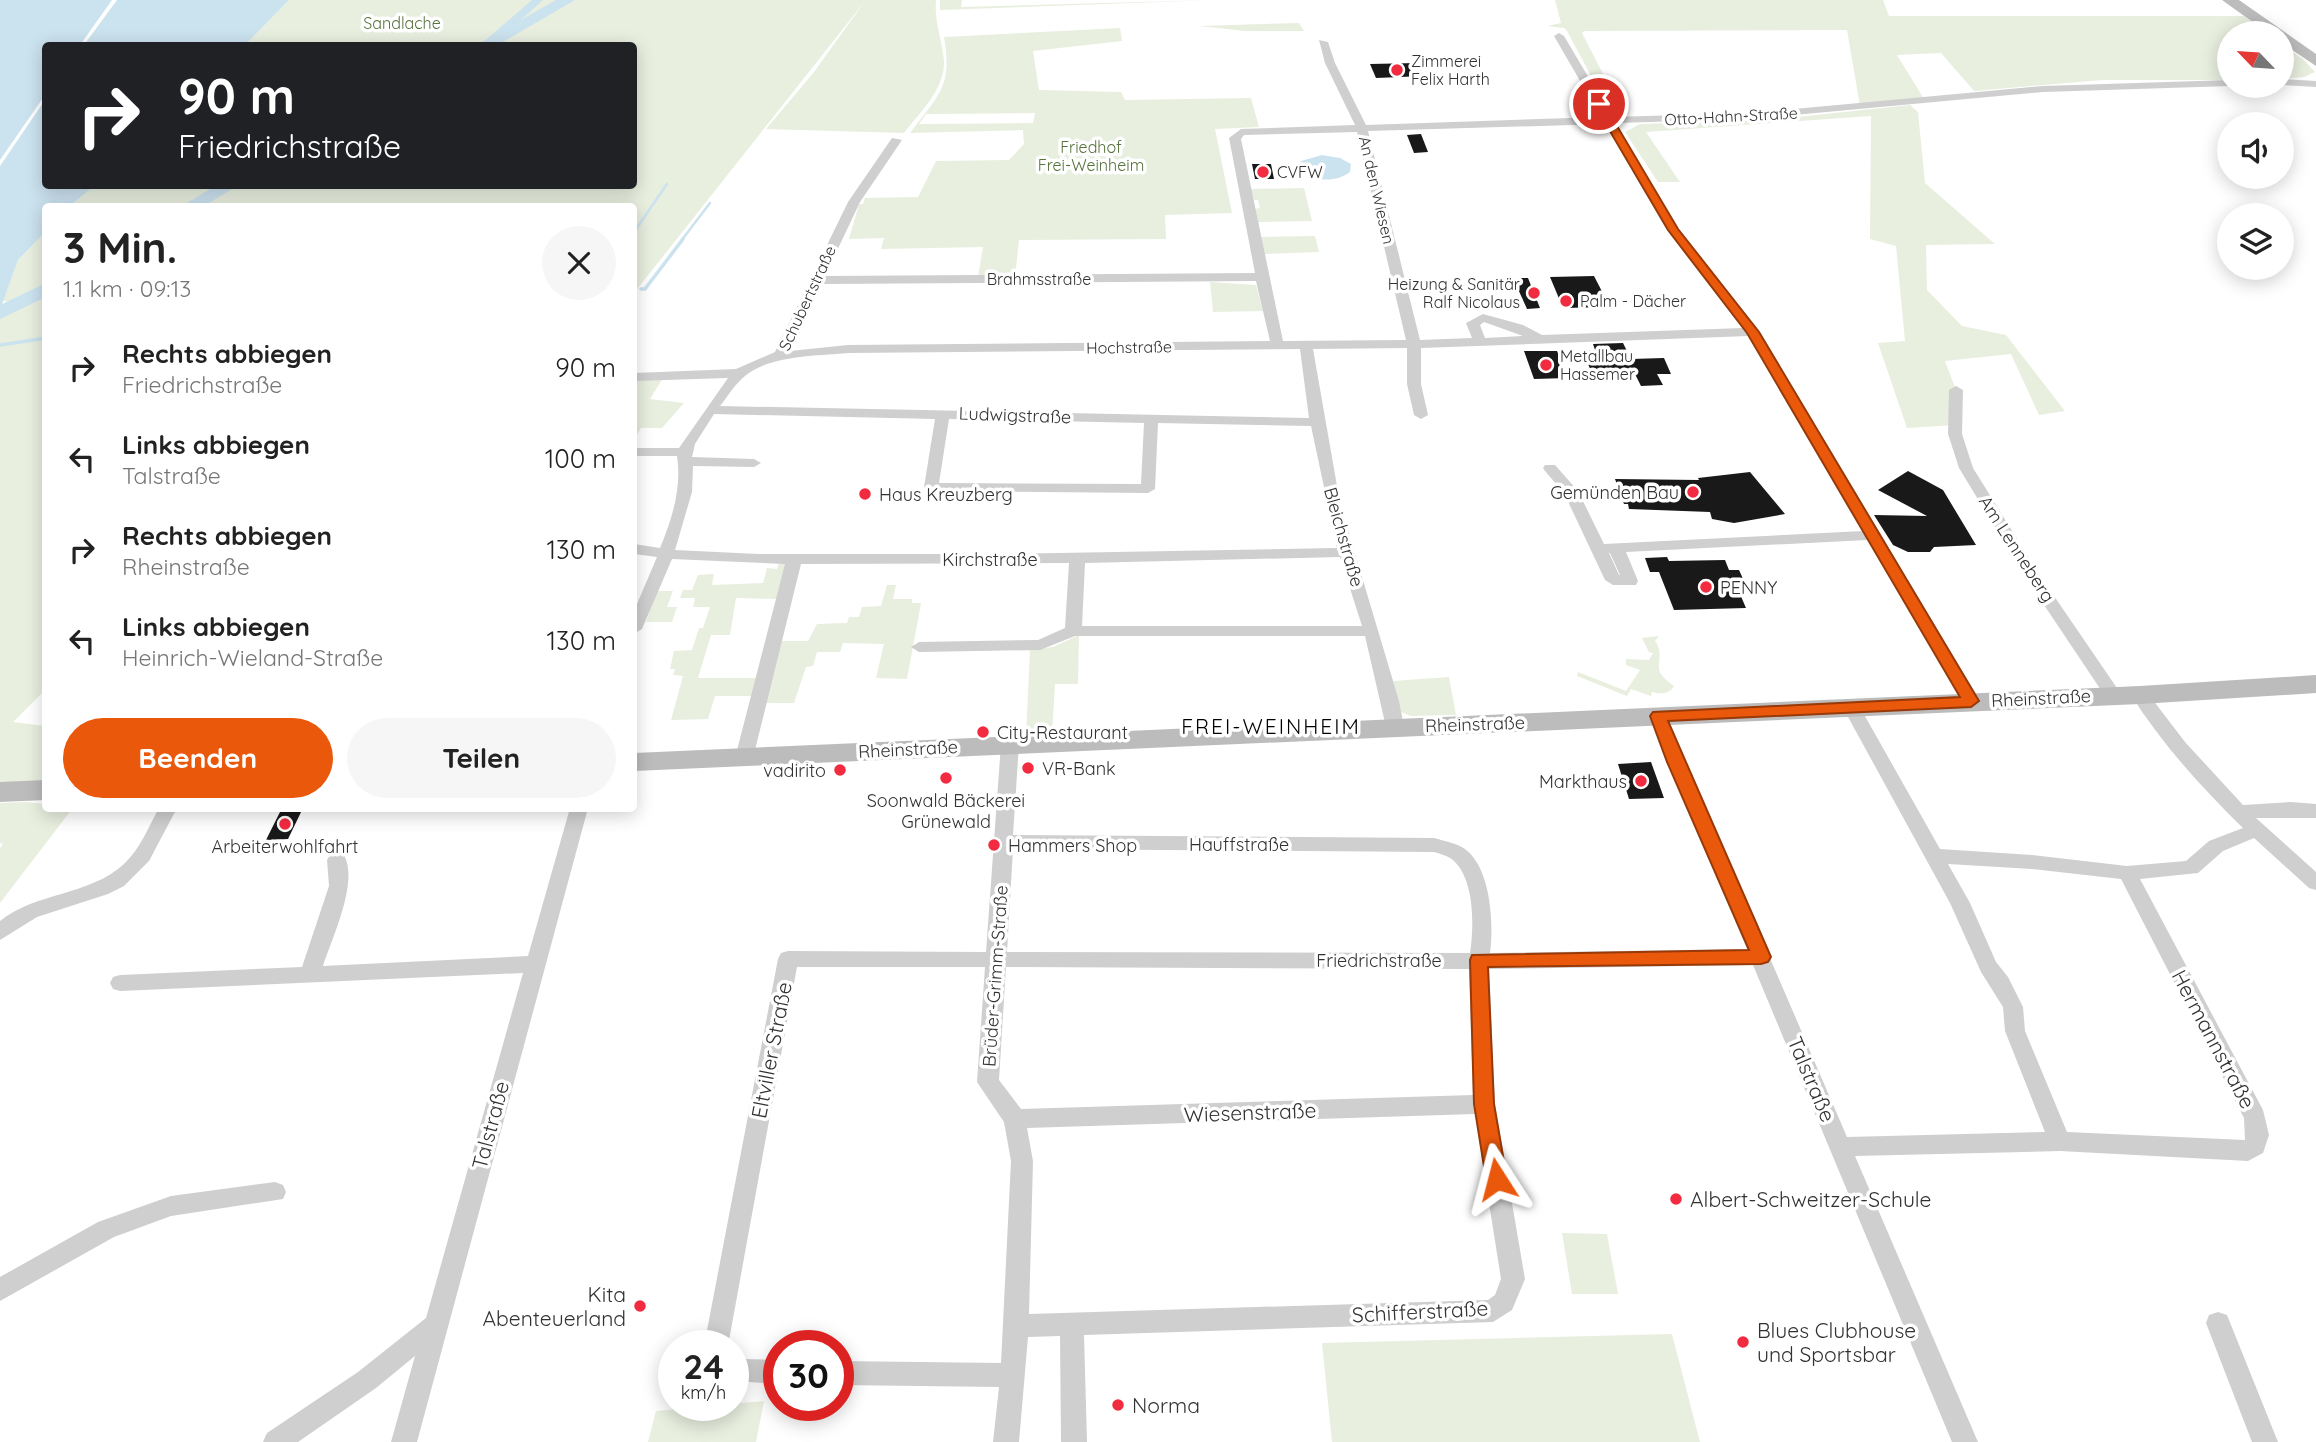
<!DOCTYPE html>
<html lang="de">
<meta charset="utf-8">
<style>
body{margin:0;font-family:Quicksand,sans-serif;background:#f6f6f6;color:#222;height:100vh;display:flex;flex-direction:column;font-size:26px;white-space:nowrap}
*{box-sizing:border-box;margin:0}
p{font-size:23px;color:#767676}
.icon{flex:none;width:38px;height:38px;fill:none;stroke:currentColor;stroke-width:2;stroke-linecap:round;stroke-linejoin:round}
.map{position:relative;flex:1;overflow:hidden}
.details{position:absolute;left:42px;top:203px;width:595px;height:609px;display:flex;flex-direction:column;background:#fff;border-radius:7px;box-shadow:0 4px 18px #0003}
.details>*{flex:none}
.top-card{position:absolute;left:42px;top:42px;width:595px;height:147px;border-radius:7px;box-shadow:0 4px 18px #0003;background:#202124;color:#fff;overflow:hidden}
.needle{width:46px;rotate:295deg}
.tools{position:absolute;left:2217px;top:21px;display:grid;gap:14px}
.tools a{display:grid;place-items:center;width:77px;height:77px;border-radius:50%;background:#fff;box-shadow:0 4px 18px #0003;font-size:35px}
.speed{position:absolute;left:658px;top:1330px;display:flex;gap:14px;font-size:35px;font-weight:700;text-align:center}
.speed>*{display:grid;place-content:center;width:91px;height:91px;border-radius:50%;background:#fff;box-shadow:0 4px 18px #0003;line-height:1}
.speed small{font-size:18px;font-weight:400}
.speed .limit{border:10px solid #d22;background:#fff;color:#111}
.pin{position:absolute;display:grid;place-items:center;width:60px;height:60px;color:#fff;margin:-30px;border:4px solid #fff;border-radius:50%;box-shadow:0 2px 7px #0007}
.me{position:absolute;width:77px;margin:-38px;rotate:351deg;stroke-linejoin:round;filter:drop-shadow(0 0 5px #0008)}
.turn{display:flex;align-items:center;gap:24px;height:147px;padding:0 21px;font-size:32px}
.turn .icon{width:91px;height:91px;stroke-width:2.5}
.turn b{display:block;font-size:49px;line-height:60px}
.round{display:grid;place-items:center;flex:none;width:74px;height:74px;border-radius:37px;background:#f6f6f6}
.overview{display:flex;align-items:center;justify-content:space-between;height:119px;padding:0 21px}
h1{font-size:42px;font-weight:700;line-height:52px}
.action{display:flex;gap:14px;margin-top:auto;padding:14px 21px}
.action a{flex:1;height:80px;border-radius:42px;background:#ea580c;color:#fff;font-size:28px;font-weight:700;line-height:80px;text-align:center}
.action a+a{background:#f6f6f6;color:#222}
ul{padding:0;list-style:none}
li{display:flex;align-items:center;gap:21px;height:91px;padding:0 21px}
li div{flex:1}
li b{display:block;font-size:26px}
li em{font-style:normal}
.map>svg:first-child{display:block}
.green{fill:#e8efdf;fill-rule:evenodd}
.water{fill:#cbe2ef}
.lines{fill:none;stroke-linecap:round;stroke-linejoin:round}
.stream-far1{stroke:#cbe2ef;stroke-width:2.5}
.stream{stroke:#cbe2ef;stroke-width:3.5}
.river{fill:#cbe2ef;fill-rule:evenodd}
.building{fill:#191919}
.street{fill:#cfcfcf;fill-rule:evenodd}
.secondary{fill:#bcbcbc;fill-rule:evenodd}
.route{fill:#ea580c;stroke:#983908;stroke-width:2}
.poi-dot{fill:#f22b40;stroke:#fff;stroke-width:2.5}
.labels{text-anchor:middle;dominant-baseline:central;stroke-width:7;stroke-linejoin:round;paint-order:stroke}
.far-park-label{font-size:16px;fill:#56723b;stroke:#fff}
.far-poi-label{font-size:16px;fill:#323232;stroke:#fff;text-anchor:start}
.far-street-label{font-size:16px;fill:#323232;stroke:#fff}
.street-label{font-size:18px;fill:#323232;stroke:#fff}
.poi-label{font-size:18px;fill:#323232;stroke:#fff;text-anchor:start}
.quarter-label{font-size:21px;letter-spacing:2px;fill:#000;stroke:#fff}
.near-street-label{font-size:21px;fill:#323232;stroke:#fff}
.near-poi-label{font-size:21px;fill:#323232;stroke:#fff;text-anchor:start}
</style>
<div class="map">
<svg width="2316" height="1442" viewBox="0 0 2316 1442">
<rect width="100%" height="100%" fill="#fff"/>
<g class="green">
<path d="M289 0H936C934 22 942 39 944 61 945 89 920 112 904 133L766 129 814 72 865 1 634 293V206H70L94 186H634V46L483 45 501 34 480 46 245 45Z"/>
<polygon points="940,0 962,0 961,7 1214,0 940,10"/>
<polygon points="1555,0 1883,0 1889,16 2244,16 2267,33 2230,33 2229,80 2102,80 1974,91 1941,53 1897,55 1924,99 1860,106 1847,30 1584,31 1582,33 1604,76 1616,112 1620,117 1611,113 1567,31 1564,28 1547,26 1561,23"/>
<polygon points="1299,23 1304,31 1245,31 1199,26"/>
<path d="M1120 28 1122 41 1033 51 1039 90 1121 92 1125 100 1251 98 1259 127 1215 129 1232 213 1165 215 1166 239 1019 240 1015 277H978L983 247 881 249 884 238 849 239 859 204H863L865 198 918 197 936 161 1009 160 1024 144 1023 130 910 133C938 95 953 87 944 37ZM1035 113 1033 123 919 124 926 114Z"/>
<polygon points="2282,44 2304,60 2315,72 2304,77 2282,79"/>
<polygon points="1910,105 1918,112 1925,183 1995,244 1926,245 1927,290 1962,326 2006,335 2065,411 2039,415 2011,354 1945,361 1956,390 1955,425 1907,428 1878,343 1905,341 1896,246 1870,239 1871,116 1646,132 1680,182 1658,182 1625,132 1640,124 1769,120"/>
<polygon points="1304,188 1312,221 1258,222 1255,209 1260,208 1258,200 1254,200 1251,189"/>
<polygon points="45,232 45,690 13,722 45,726 45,782 0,783 0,313 35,295 12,302 3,301 18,260"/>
<polygon points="1315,236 1319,252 1264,254 1261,237"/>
<polygon points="1210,282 1256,285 1263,311 1213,312"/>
<polygon points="663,378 650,399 684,403 662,428 641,428 634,440 634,379"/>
<polygon points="780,561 788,561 778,599 736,598 730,635 711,635 698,678 757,678 752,696 715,696 708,719 671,720 683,676 673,675 675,669 670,669 674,651 692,650 699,628 703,628 710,607 693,607 695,598 680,598 683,590 692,590 698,575 714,574 712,585 763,583 767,568 777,569"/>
<polygon points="887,585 896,585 893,599 912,599 912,603 921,603 907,679 876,678 884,644 843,643 840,652 817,652 813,666 806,667 794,703 762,703 782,641 808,641 817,624 847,623 849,617 859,617 862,607 881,606"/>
<polygon points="657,591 673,591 667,607 677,607 672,622 646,622"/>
<polygon points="1079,635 1078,684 1055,684 1052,734 1026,735 1030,650 1053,647"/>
<path d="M1659 636 1655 641C1665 655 1655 664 1661 674 1664 679 1669 682 1674 686 1669 695 1660 694 1652 692L1651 696 1631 689 1627 696 1577 676 1578 672 1626 691 1640 670 1626 665V659L1649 660 1653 653 1649 652 1642 638Z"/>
<polygon points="1449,677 1456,715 1411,716 1401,712 1393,681"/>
<polygon points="25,802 45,804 46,808 72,809 0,903 0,848 3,844 0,843 0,803"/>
<polygon points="1562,1233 1607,1234 1618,1294 1572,1294"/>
<polygon points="1672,1334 1700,1442 1332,1442 1322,1343"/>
<polygon points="764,1401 756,1442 648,1442 656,1411"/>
</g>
<g class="water">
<polygon points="0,0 112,0 80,45 46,46 45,95 0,160"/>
<polygon points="117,0 289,0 245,45 84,45"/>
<polygon points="532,0 543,0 512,28 480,45"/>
<polygon points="45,100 46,186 94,186 70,206 46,206 45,232 18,260 0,310 0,166"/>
<path d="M1322 155 1340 158 1351 164 1350 172C1336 183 1312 182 1299 169L1301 161Z"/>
</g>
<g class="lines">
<g class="stream-far1">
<polyline points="634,232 667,184"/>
<polyline points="681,241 710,203"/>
</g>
<g class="stream">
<polyline points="641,289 645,289 683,239"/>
<polyline points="0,345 46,338"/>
</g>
<g class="river">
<polygon points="556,0 575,0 496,46 475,46"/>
<polygon points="215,186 237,186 204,206 182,206"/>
<polygon points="46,283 46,297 0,319 0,305"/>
</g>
</g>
<g class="building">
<polygon points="1417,63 1424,76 1376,78 1370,64"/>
<polygon points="1421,134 1428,152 1414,153 1407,135"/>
<polygon points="1252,164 1271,164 1274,179 1255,179"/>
<polygon points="1594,276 1610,307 1563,308 1550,277"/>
<polygon points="1513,278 1528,278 1540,308 1527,309"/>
<polygon points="1623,343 1631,359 1664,358 1671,374 1657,374 1663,385 1641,386 1635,374 1617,375 1615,370 1591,371 1582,350 1595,350 1593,344"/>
<polygon points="1524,351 1557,351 1568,378 1534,379"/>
<polygon points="1908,471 1943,490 1976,545 1934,547 1930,552 1908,552 1893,545 1874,515 1927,516 1878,490"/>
<polygon points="1750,472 1785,514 1734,523 1712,519 1710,512 1629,509 1628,504 1624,504 1615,479 1699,480 1698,478"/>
<polygon points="1667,557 1669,561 1725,560 1729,570 1739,570 1750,594 1740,594 1746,608 1674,610 1659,572 1650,572 1645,558"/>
<polygon points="1651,762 1664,798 1629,799 1618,764"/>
<polygon points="282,808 303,808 288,839 266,840"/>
</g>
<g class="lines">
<g class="street">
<path d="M1559 33 1564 36 1612 117 1750 113 2043 86 2230 80V86L2043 92 1750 119 1616 123 1678 229 1760 332 1980 701 1977 705H1965L1868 540 1626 552 1638 581 1636 585H1613L1605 580 1564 493 1545 471 1543 468 1545 465H1555L1578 491 1604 544 1863 531 1749 336 1421 348V384L1428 415 1421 419 1414 415 1407 384V348L1313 349 1340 503 1399 701 1404 727 1395 733 1386 727 1365 636H1075L1040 650 919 652 911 647 919 642 1038 640 1065 628 1069 563 801 564 753 758 750 762H738L735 758 785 564 672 559 642 629 634 634V611L657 557 634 554V544L660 548C672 519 682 488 677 456H634V448H679L728 378 634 381V373L736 369 775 352 848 202 892 138 902 140 860 202 825 276 1255 273 1229 138 1241 129 1355 125 1325 63 1319 40 1328 42 1335 63 1366 125 1601 117 1554 36ZM1605 124 1667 230 1743 328 1542 335 1523 325 1483 314 1466 323 1472 338 1420 340 1368 131ZM1357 132 1406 340 1283 341 1241 139 1244 135ZM1256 281 1270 341 848 345 790 351 822 284ZM1484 322 1523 336 1485 338 1480 325ZM1300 349 1309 418 720 406C728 396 735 384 745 376 770 355 818 356 848 353ZM714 414 935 419 924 487 931 491 1148 493 1155 489 1158 423 1311 426 1337 548 999 554H758L675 550 692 492 693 466 754 467 761 463 754 459 692 457 695 444ZM949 419 1144 423 1141 484 939 483ZM1609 553H1610L1620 575H1619ZM1340 557 1362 626H1082L1085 563Z"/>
<polygon points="2282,79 2316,81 2316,87 2282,85"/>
<polygon points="1956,386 1963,390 1962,434 1973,468 2039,574 2119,691 2122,695 2119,699 2107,699 2024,575 1959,468 1948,434 1949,390"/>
<path d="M2140 689 2146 691 2185 742 2243 805 2291 802 2316 804V818H2256L2316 872V890L2309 888 2254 838 2223 851 2198 873 2140 879 2263 1110 2269 1135 2263 1153 2248 1161 2060 1151 1855 1156 1978 1442H1952L1753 965 1489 969 1495 1104 1525 1279 1512 1310 1493 1322 1084 1335 1087 1442H1061L1060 1336 1028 1337 1019 1442H993L999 1387 838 1385V1361L1001 1363 1011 1161 1004 1122 977 1082 985 967H797L728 1346H704L778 959 781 953 788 951 986 952 1001 744 1004 740 1010 738 1019 744 1013 835 1434 838C1444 841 1457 843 1465 849 1491 868 1494 924 1490 953L1747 949 1649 716 1658 710 1664 712 1847 1137 2045 1132 2005 1031 2003 1007 1981 972 1950 903 1842 706 1845 702H1857L1940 849 2032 855 2127 866 2186 861 2209 841 2243 828C2202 788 2162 744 2131 695ZM1013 849 1434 852C1441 854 1449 856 1454 861 1475 881 1474 927 1470 953L1007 952ZM1948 864 2032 869 2121 879 2244 1118 2245 1140 2067 1132 2025 1031 2023 1007 2008 977 1996 962 1970 903ZM1006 967 1469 969 1473 1095 1021 1109 999 1080ZM1475 1114 1501 1279 1495 1295 1488 1300 1029 1314 1033 1161 1027 1128Z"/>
<path d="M159 808H177L149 861 124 886 108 894 37 917 0 940V921C36 892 89 896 124 864 140 849 148 828 159 808Z"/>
<path d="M570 808H588L417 1442H391L415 1356 376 1388 298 1442H263L267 1433 358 1372 426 1318 523 973 120 991 113 989 110 983 113 977 120 975 302 967 329 886 327 860 330 855H344C359 882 332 938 323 966L528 956Z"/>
<polygon points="275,1182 283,1185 286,1192 283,1199 171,1216 114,1237 0,1301 0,1277 98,1222 171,1196"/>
<polygon points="2218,1312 2227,1315 2278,1442 2252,1442 2206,1323 2209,1315"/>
<polygon points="733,1355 743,1359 779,1360 779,1384 733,1381"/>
</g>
<g class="secondary">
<polygon points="2222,0 2239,0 2316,54 2316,66 2282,43 2282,33 2268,33"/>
<polygon points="2316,675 2316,693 2140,704 634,771 634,753 2140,686"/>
<polygon points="46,780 46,800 0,802 0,782"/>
</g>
</g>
<polygon class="route" points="1596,102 1604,104 1678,229 1759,332 1979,701 1971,707 1668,721 1771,957 1768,962 1761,964 1488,967 1494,1104 1507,1179 1504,1185 1497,1188 1489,1185 1486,1179 1474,1104 1470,960 1472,955 1749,950 1667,762 1650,716 1653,712 1960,697 1747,333 1668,230 1594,104"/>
<g class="poi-dot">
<circle cx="1397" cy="70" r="7"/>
<circle cx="1263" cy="172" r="7"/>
<circle cx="1534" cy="293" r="7"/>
<circle cx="1566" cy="301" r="7"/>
<circle cx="1546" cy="365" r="7"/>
<circle cx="1693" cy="492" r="7"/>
<circle cx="865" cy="494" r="7"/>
<circle cx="1706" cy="587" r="7"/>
<circle cx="983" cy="732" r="7"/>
<circle cx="1028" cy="768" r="7"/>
<circle cx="840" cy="770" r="7"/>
<circle cx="946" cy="778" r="7"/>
<circle cx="1641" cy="781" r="7"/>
<circle cx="285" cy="824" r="7"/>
<circle cx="994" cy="845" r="7"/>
<circle cx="1676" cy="1199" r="7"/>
<circle cx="640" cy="1306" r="7"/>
<circle cx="1743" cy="1342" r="7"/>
<circle cx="1118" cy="1405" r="7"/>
</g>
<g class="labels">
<g class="far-park-label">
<text x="402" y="23">Sandlache</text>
<text x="1091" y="147">Friedhof<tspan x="1091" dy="18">Frei-Weinheim</tspan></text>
</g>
<g class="far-poi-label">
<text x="1411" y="61">Zimmerei<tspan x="1411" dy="18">Felix Harth</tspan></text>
<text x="1277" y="172">CVFW</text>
<text x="1520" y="284" text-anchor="end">Heizung &amp; Sanitär<tspan x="1520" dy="18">Ralf Nicolaus</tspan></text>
<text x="1580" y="301">Palm - Dächer</text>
<text x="1560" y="356">Metallbau<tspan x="1560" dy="18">Hassemer</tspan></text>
</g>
<g class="far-street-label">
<text transform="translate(1731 116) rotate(-3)">Otto-Hahn-Straße</text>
<text transform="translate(1377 190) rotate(77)">An den Wiesen</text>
<text x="1039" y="279">Brahmsstraße</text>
<text transform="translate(807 298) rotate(-65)">Schubertstraße</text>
<text transform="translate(1129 347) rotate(-1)">Hochstraße</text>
</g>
<g class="street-label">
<text transform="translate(1015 415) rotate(2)">Ludwigstraße</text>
<text transform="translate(1344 537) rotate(74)">Bleichstraße</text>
<text transform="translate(2017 549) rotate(57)">Am Lenneberg</text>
<text x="990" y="559">Kirchstraße</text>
<text transform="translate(2041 698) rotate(-3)">Rheinstraße</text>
<text transform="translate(1475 724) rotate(-2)">Rheinstraße</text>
<text transform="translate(908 749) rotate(-3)">Rheinstraße</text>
<text x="1239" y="844">Hauffstraße</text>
<text x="1379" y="960">Friedrichstraße</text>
<text transform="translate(995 976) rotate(-86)">Brüder-Grimm-Straße</text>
</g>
<g class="poi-label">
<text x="1679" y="492" text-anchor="end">Gemünden Bau</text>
<text x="879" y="494">Haus Kreuzberg</text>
<text x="1720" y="587">PENNY</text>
<text x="997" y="732">City-Restaurant</text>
<text x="1042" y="768">VR-Bank</text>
<text x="826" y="770" text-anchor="end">vadirito</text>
<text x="1627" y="781" text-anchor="end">Markthaus</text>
<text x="946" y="800" text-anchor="middle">Soonwald Bäckerei<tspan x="946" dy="21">Grünewald</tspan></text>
<text x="1008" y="845">Hammers Shop</text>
<text x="285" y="846" text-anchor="middle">Arbeiterwohlfahrt</text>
</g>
<g class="quarter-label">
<text x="1271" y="726">FREI-WEINHEIM</text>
</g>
<g class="near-street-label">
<text transform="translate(2214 1039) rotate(62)">Hermannstraße</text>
<text transform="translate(771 1050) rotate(-79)">Eltviller Straße</text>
<text transform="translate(1812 1079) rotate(67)">Talstraße</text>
<text transform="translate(1250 1112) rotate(-2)">Wiesenstraße</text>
<text transform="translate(490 1125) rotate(-75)">Talstraße</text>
<text transform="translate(1420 1311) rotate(-3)">Schifferstraße</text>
</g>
<g class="near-poi-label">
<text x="1690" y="1199">Albert-Schweitzer-Schule</text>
<text x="626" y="1294" text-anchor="end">Kita<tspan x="626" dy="24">Abenteuerland</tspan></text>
<text x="1757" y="1330">Blues Clubhouse<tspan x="1757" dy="24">und Sportsbar</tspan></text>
<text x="1132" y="1405">Norma</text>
</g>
</g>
</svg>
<div class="tools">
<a><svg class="needle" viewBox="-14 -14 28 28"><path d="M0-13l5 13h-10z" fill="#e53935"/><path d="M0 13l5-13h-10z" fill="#767676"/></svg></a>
<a><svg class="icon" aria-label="sound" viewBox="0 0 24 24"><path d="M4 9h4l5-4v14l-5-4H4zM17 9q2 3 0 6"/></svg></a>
<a><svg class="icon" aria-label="layers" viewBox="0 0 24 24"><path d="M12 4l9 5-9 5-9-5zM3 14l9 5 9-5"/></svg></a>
</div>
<div class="speed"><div>24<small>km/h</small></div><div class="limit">30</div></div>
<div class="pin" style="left:1599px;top:104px;background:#d93025"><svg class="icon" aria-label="arrive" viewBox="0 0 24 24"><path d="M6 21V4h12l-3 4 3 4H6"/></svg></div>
<svg class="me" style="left:1497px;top:1179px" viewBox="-20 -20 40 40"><path d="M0-17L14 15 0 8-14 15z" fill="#ea580c" stroke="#fff" stroke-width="4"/></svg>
<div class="top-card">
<div class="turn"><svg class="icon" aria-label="right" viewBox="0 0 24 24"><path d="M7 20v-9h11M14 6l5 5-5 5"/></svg><div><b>90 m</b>Friedrichstraße</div></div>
</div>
<section class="details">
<div class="overview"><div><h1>3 Min.</h1><p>1.1 km · 09:13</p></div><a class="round"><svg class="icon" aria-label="close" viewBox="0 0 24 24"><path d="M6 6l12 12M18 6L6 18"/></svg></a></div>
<ul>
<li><svg class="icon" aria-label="right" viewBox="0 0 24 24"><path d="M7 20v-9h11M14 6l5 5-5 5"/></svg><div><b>Rechts abbiegen</b><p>Friedrichstraße</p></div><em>90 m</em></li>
<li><svg class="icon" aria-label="left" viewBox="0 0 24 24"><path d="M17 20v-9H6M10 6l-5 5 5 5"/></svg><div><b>Links abbiegen</b><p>Talstraße</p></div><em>100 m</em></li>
<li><svg class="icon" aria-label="right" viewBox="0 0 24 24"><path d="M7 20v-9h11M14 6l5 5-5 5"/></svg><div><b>Rechts abbiegen</b><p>Rheinstraße</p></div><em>130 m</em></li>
<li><svg class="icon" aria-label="left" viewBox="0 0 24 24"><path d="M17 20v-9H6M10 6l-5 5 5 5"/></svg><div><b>Links abbiegen</b><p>Heinrich-Wieland-Straße</p></div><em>130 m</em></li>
</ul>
<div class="action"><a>Beenden</a><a>Teilen</a></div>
</section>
</div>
